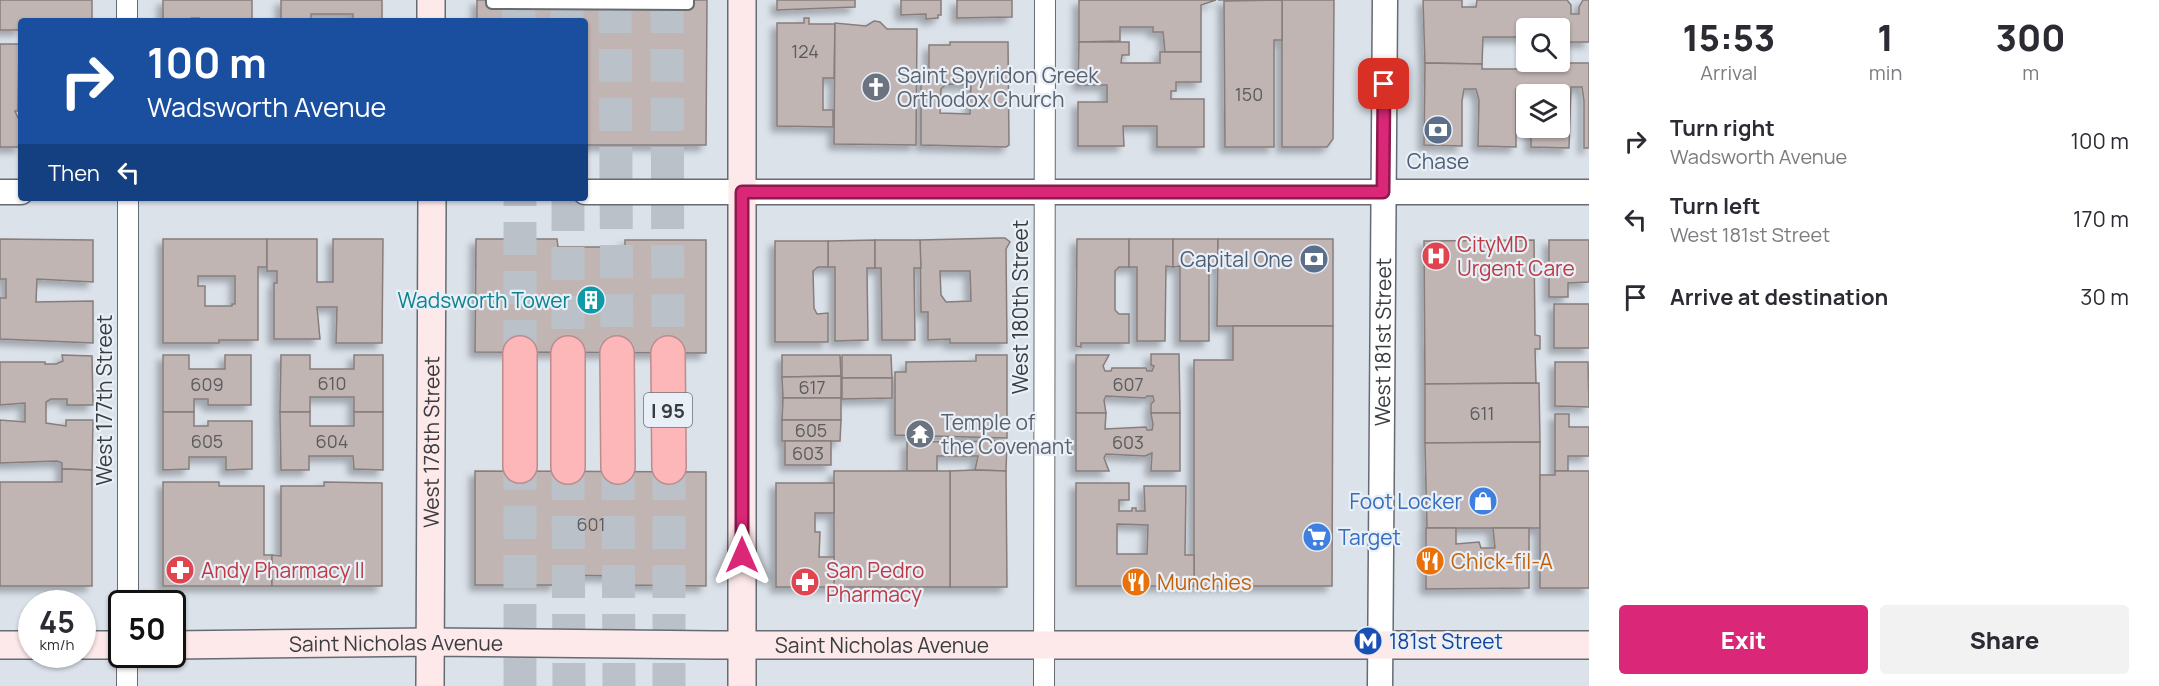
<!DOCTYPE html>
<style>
body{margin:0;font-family:Manrope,sans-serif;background:#f2f2f3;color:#2b2b33;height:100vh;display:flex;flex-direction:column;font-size:22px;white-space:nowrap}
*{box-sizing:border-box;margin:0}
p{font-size:20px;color:#7c7c81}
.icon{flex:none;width:33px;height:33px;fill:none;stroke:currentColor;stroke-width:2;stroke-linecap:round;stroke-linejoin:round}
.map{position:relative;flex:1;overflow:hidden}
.side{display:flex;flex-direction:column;background:#fff;width:570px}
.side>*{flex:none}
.banner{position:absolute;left:18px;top:18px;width:570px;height:183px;border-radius:6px;box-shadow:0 2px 4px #0004;background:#1a4fa0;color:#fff;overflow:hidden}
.buttons{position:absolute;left:1516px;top:18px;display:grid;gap:12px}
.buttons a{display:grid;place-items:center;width:54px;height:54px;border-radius:6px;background:#fff;box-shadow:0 2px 4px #0004;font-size:30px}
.speed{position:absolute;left:18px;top:590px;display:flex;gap:12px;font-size:30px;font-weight:700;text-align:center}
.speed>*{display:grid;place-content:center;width:78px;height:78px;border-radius:50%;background:#fff;box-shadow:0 2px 4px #0004;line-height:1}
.speed small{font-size:15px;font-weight:400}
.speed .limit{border:3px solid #111;border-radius:9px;background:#fff;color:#111}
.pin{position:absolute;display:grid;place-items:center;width:51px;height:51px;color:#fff;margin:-26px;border-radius:12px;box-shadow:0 3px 9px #0006}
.me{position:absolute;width:66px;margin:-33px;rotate:0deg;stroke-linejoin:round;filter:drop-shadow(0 0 4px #0008)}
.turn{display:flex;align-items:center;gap:21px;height:126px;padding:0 30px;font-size:27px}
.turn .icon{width:78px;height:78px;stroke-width:2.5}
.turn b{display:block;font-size:42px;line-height:51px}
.then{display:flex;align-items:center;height:57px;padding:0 30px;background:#0003;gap:12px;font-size:22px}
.eta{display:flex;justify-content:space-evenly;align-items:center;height:102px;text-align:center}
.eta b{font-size:36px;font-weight:800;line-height:42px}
.action{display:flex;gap:12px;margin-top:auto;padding:12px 30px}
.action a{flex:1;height:69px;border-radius:6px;background:#db2777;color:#fff;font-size:24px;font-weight:800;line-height:69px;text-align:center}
.action a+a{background:#f2f2f3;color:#2b2b33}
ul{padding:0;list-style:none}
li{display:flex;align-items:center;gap:18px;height:78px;padding:0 30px}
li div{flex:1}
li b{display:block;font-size:22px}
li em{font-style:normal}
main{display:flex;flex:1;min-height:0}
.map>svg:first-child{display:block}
.building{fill:#c0b5b3;stroke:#877d7b;stroke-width:1.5;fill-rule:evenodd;filter:url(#shadow)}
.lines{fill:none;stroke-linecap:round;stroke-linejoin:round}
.motorway-tunnel{stroke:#bbc1c8;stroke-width:33;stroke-dasharray:33 16;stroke-linecap:butt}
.minor-casing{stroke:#656b72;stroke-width:22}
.tertiary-casing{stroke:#656b72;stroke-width:27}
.secondary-casing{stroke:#656b72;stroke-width:30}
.motorway-casing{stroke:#b98c8e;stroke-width:36}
.minor{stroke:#fff;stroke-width:20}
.tertiary{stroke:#fff;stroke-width:24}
.secondary{stroke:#fee9ea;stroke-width:27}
.motorway{stroke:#fdb7b8;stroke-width:33}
.service-bridge-casing{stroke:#656b72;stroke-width:14;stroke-linecap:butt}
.service-bridge{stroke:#fff;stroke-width:10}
.route-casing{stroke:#8e194d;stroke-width:15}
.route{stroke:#db2777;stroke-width:10}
.labels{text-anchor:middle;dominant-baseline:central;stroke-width:4.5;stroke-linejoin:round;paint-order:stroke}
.number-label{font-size:18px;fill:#5c5b5d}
.shield{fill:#e8eff7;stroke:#6e7277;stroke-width:1.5}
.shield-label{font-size:20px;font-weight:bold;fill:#3a3d40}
.worship-label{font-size:21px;fill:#5b616d;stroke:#e8eff7;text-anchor:start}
.service-label{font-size:21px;fill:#4e5e75;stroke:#e8eff7}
.health-label{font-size:21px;fill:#be3a42;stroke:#e8eff7;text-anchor:start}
.culture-label{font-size:21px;fill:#0d838f;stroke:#e8eff7;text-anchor:end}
.street-label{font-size:21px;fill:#3a3d40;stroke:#e8eff7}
.shop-label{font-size:21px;fill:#366cbe;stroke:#e8eff7;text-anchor:end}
.food-label{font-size:21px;fill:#c56008;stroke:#e8eff7;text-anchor:start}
.transit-label{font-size:21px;fill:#164399;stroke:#e8eff7;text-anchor:start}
</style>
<main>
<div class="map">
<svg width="1589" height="686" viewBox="0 0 1589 686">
<defs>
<filter id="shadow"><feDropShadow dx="-5.5" dy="5.5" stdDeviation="3" flood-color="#0004"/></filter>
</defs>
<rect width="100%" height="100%" fill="#dbe2ea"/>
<g class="building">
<polygon points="0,0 92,0 92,21 21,21 21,30 0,30"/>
<polygon points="163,0 252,0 252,21 199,21 199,18 191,18 191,21 163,21"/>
<polygon points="281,0 382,0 382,21 353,21 353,14 311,14 311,21 281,21"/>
<polygon points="477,0 707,0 706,145 585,145 585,21 477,21"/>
<polygon points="777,0 855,0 855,7 777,10"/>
<polygon points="901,0 941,0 941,15 938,15 938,18 926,19 926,14 901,15"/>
<polygon points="957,0 1012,0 1012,17 957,18"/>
<polygon points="1079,0 1216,0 1201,5 1201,52 1165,52 1163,32 1153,32 1153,27 1120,27 1120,41 1079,42"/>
<polygon points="1218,0 1334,0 1333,139 1327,147 1282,147 1282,0"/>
<polygon points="1282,0 1282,40 1274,40 1274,147 1225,147 1224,1"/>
<polygon points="1423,0 1462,0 1462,7 1476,7 1477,0 1567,0 1571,5 1571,14 1579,14 1579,7 1583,0 1589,0 1589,42 1567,42 1567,37 1560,37 1560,28 1527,28 1527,37 1483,37 1482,64 1425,63"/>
<polygon points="804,18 809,18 809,24 835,24 834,78 823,78 823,110 833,110 833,127 777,126 777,23 804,23"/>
<polygon points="874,21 880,22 887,29 917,29 916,145 834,144 835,23 866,26"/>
<path d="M950 42H1008L1009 145 1006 147 921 145V73H929V45H950ZM946 84 971 85 970 114 940 113 941 89Z"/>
<polygon points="1079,42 1129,42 1129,55 1122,55 1121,63 1160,63 1160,52 1201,52 1201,82 1176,82 1176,91 1171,91 1171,99 1204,99 1204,147 1157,147 1157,126 1123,126 1124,146 1078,146 1078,102 1107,102 1107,85 1078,85"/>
<polygon points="0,44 19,44 18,111 15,111 18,118 21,118 21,147 0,147"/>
<polygon points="1425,63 1482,64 1482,69 1565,69 1565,63 1589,63 1589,148 1584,148 1584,101 1582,87 1571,87 1569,148 1531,147 1531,128 1560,128 1560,94 1532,94 1532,89 1516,89 1516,147 1478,146 1479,100 1476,89 1464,89 1462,101 1462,146 1424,145"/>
<path d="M1000 238H1005L1010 242 1006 249 1007 343H950V339L928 340V312H921L920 240ZM940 271H970L971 301 946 302 941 295Z"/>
<polygon points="0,239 93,240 93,282 37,279 36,302 93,301 93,343 0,339 0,298 6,298 6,279 0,279"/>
<path d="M163 239H267V267H258V340H219V343H163ZM198 276H235V304H232V306H205V286H198Z"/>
<polygon points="267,239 317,239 317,282 333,282 333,239 383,239 382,343 336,343 337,307 317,307 320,339 274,339 274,283 277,283 277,271 267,271"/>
<polygon points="476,239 557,239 558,247 625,247 625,240 706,240 706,353 475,352"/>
<polygon points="1077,239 1129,239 1129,267 1119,267 1115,271 1115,310 1119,314 1129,314 1129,343 1081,343 1081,347 1076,346"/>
<polygon points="1129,239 1173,239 1173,267 1166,266 1165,341 1137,341 1137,267 1129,267"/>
<polygon points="1173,239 1218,239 1218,266 1209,267 1209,341 1180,341 1180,266 1173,267"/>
<polygon points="1218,239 1333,239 1333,326 1217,326"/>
<polygon points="875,240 875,268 867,268 868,340 835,341 835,267 828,267 828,241"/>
<polygon points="875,240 920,240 921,268 914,268 915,340 882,340 881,268 875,268"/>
<polygon points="1534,240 1535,335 1540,336 1540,349 1535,349 1536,383 1425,384 1424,241"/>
<polygon points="1549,240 1589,240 1589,282 1568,283 1568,297 1549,297"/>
<polygon points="775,241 828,241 828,267 818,267 813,271 814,308 817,314 828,313 828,342 775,342"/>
<rect x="1554" y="304" width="35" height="44"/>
<polygon points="1233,326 1333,326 1332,586 1194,586 1194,360 1233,360"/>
<polygon points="1151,354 1179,354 1180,413 1151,413 1151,404 1154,401 1153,396 1147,396 1145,398 1106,396 1104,400 1106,413 1076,413 1076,355 1109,355 1103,366 1105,371 1111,371 1112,368 1146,368 1147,371 1152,371 1154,366 1151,365"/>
<polygon points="62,355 92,356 93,405 67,405 67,399 51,399 46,402 46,423 66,426 66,420 93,420 92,470 62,469 62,463 57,461 0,463 0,420 25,422 25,403 0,405 0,362 45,362 45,364 56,364 63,361"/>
<polygon points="163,355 189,355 189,369 225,369 225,355 251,355 251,405 208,405 208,399 194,399 194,412 163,412"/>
<polygon points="281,355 310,355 310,369 354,369 354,355 383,355 383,412 354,412 354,397 310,397 310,412 280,412"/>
<polygon points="782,355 840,355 841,376 782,377"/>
<polygon points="842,355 891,355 892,378 842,378"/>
<polygon points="976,355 1007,355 1007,438 895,435 895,372 906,372 906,362 976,361"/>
<polygon points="1555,362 1588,362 1589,407 1555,406"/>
<polygon points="841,376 841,398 783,398 782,377"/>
<polygon points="842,378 892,378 892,398 842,399"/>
<polygon points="1539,383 1540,442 1425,443 1425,384"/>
<polygon points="783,398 841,398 841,420 782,420"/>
<polygon points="163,412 194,412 194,426 208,426 208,421 252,421 252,469 226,470 226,457 189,457 189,469 163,470"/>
<polygon points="280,412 310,412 310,426 354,426 354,412 383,412 383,470 354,469 353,456 309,456 309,470 281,470"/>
<polygon points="1076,413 1106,413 1105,429 1146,427 1147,430 1152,430 1153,425 1151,413 1180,413 1180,471 1151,471 1152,453 1145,456 1106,454 1104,458 1109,471 1076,471"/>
<polygon points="1555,414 1569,414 1569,427 1589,427 1589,456 1568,456 1568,471 1555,471"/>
<polygon points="782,420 841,420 840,441 782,441"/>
<rect x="785" y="441" width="46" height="24"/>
<polygon points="1007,441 1006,471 975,470 978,456 937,456 937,471 907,471 907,442"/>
<polygon points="1540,442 1540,528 1427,528 1425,443"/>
<polygon points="62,469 92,470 92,586 0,586 0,482 62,482"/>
<polygon points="975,470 1006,471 1007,587 950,587 950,471"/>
<polygon points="475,471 706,472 706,586 624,585 624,576 556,575 556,585 475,585"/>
<rect x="834" y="471" width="116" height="116"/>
<polygon points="1555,471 1589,471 1589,588 1540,588 1540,475 1555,475"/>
<polygon points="163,482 219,482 219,486 264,486 264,555 272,555 272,586 163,586"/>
<polygon points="324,482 382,483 382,586 272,586 272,555 281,556 281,486 324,486"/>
<polygon points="776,483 834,483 834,513 815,513 815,532 820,532 819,557 834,557 834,587 776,587"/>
<path d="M1076 483H1129V500H1119V511H1132V508H1136V511H1145L1144 486H1186L1185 555H1194V586H1076ZM1117 524 1148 525 1147 554H1117Z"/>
<polygon points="1426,528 1456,528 1456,544 1479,542 1481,548 1495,548 1493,528 1529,528 1529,588 1426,589"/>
</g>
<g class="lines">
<g class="motorway-tunnel">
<polyline points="518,0 519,21"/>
<polyline points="567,0 567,21"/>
<polyline points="615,0 617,353"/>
<polyline points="667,0 668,353"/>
<polyline points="568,198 568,353"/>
<polyline points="520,353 520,198"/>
<polyline points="568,467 569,686"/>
<polyline points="618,467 619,686"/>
<polyline points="669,467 669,686"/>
<polyline points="520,686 520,466"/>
</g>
<g class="minor-casing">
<g id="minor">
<polyline points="127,0 127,21"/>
<polyline points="128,603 128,198"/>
<polyline points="127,686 127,654"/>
<polyline points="1044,686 1045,0"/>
</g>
</g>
<g class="tertiary-casing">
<g id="tertiary">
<polyline points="0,192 21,192"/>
<polyline points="585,192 1589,192"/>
<path id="s1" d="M1380 686 1385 0"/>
</g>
</g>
<g class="secondary-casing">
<g id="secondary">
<polyline points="431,0 431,21"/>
<polyline points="0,645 32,645"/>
<polyline points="82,645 122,645"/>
<path id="s2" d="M172 645 430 642 714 645H1589"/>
<path id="s3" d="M430 686 432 198"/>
<polyline points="742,686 742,0"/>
</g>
</g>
<g class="motorway-casing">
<g id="motorway">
<polyline points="520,353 520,466"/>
<polyline points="617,353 618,467"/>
<polyline points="668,353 669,467"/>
<polyline points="568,467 568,353"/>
</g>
</g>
<use href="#minor" class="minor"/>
<use href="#tertiary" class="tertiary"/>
<use href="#secondary" class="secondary"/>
<use href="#motorway" class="motorway"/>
<g class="service-bridge-casing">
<polyline id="service-bridge" points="492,0 492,3 688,4 688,0"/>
</g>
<use href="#service-bridge" class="service-bridge"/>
</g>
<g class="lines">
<g class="route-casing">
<polyline id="route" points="742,555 742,192 1383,192 1384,84"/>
</g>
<use href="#route" class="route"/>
</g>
<defs>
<g id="church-disc" transform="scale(1.5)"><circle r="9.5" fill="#6b7280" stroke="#e8eff7"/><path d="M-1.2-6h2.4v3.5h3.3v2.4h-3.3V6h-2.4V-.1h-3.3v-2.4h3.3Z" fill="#fff"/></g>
<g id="bank-disc" transform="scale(1.5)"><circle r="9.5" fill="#5c6f8a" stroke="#e8eff7"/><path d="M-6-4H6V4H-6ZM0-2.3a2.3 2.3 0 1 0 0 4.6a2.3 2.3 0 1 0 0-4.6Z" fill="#fff"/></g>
<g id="hospital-disc" transform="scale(1.5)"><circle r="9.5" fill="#e0444e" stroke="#e8eff7"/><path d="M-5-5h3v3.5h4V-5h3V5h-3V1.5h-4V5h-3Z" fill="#fff"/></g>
<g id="building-disc" transform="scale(1.5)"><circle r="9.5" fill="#0f9aa8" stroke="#e8eff7"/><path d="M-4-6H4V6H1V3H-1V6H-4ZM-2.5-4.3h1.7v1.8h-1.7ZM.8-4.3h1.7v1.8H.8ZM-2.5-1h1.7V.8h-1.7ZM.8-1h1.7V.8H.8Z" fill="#fff"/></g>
<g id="temple-disc" transform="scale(1.5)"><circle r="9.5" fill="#6b7280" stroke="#e8eff7"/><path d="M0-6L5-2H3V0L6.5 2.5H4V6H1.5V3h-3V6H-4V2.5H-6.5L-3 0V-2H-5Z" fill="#fff"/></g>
<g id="shop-disc" transform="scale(1.5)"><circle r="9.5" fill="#3f7fe0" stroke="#e8eff7"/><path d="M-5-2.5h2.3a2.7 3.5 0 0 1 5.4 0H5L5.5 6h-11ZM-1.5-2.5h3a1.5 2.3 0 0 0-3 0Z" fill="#fff"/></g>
<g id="supermarket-disc" transform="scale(1.5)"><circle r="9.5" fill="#3f7fe0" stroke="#e8eff7"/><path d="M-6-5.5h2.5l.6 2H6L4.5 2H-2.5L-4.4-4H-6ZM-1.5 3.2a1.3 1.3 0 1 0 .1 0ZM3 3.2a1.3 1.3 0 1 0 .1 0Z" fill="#fff"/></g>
<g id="restaurant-disc" transform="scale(1.5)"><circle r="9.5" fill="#e8710a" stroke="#e8eff7"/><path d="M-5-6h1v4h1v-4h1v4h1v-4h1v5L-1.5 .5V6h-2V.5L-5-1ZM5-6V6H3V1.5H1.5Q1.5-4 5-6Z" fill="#fff"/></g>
<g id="pharmacy-disc" transform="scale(1.5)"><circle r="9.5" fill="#e0444e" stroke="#e8eff7"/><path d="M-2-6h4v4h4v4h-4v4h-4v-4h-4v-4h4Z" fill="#fff"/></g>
<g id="metro-disc" transform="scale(1.5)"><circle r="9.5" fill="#1a4fb4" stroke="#e8eff7"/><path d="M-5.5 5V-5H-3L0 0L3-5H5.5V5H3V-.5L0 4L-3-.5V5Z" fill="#fff"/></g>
</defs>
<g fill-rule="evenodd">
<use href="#church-disc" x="876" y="87"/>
<use href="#bank-disc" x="1438" y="130"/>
<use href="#hospital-disc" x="1436" y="256"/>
<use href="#bank-disc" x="1314" y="259"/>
<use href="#building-disc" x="591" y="300"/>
<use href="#temple-disc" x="920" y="434"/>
<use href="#shop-disc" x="1483" y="501"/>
<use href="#supermarket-disc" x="1317" y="537"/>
<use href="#restaurant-disc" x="1430" y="561"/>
<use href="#pharmacy-disc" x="180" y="570"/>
<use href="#pharmacy-disc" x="805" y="582"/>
<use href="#restaurant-disc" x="1136" y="582"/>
<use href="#metro-disc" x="1368" y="641"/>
</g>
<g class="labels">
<g class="number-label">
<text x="805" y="51">124</text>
<text x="1249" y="94">150</text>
<text x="332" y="383">610</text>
<text x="207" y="384">609</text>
<text x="1128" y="384">607</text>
<text x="812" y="387">617</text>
<text x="1482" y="413">611</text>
<text x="811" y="430">605</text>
<text x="207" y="441">605</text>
<text x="332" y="441">604</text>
<text x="1128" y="442">603</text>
<text x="808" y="453">603</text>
<text x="591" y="524">601</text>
</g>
<rect class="shield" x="644" y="393" width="48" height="34" rx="4.5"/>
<g class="shield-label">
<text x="668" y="410">I 95</text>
</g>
<g class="worship-label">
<text x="897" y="75">Saint Spyridon Greek<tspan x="897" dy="24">Orthodox Church</tspan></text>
<text x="941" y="422">Temple of<tspan x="941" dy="24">the Covenant</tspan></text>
</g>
<g class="service-label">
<text x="1438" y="161">Chase</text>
<text x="1293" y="259" text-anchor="end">Capital One</text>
</g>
<g class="health-label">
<text x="1457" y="244">CityMD<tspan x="1457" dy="24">Urgent Care</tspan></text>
<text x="201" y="570">Andy Pharmacy II</text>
<text x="826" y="570">San Pedro<tspan x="826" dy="24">Pharmacy</tspan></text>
</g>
<g class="culture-label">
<text x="570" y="300">Wadsworth Tower</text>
</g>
<g class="street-label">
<text transform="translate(1020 307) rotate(-90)">West 180th Street</text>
<text stroke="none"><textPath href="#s1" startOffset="344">West 181st Street</textPath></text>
<text transform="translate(104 400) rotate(-90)">West 177th Street</text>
<text stroke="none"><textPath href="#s3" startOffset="244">West 178th Street</textPath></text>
<text stroke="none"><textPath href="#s2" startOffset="224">Saint Nicholas Avenue</textPath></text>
<text stroke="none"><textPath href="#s2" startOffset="710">Saint Nicholas Avenue</textPath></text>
</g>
<g class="shop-label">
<text x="1462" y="501">Foot Locker</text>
<text x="1338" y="537" text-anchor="start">Target</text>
</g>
<g class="food-label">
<text x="1451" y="561">Chick-fil-A</text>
<text x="1157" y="582">Munchies</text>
</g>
<g class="transit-label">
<text x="1389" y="641">181st Street</text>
</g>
</g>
</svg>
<div class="buttons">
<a><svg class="icon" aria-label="search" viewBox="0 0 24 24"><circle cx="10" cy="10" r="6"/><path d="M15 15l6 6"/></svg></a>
<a><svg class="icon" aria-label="layers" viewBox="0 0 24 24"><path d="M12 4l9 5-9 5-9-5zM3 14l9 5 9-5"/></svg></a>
</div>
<div class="speed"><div>45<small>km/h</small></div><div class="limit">50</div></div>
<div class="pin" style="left:1384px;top:84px;background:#d93025"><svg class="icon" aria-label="arrive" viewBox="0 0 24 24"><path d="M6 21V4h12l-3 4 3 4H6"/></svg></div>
<svg class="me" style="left:742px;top:555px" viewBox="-20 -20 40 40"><path d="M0-17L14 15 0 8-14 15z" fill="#db2777" stroke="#fff" stroke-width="4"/></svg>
<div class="banner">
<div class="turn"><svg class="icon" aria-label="right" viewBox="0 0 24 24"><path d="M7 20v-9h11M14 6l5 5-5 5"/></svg><div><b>100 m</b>Wadsworth Avenue</div></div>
<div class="then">Then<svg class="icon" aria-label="left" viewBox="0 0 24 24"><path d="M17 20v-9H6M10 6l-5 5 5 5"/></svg></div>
</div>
</div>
<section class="side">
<div class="eta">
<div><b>15:53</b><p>Arrival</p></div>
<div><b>1</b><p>min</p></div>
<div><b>300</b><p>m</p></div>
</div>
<ul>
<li><svg class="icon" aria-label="right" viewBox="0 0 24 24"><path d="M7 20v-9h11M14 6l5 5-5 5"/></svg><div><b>Turn right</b><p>Wadsworth Avenue</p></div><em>100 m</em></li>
<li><svg class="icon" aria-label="left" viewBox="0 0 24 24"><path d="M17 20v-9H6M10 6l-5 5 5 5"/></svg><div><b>Turn left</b><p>West 181st Street</p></div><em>170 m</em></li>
<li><svg class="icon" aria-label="arrive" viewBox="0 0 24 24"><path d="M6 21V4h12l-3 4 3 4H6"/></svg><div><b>Arrive at destination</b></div><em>30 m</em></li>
</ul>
<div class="action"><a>Exit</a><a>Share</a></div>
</section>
</main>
